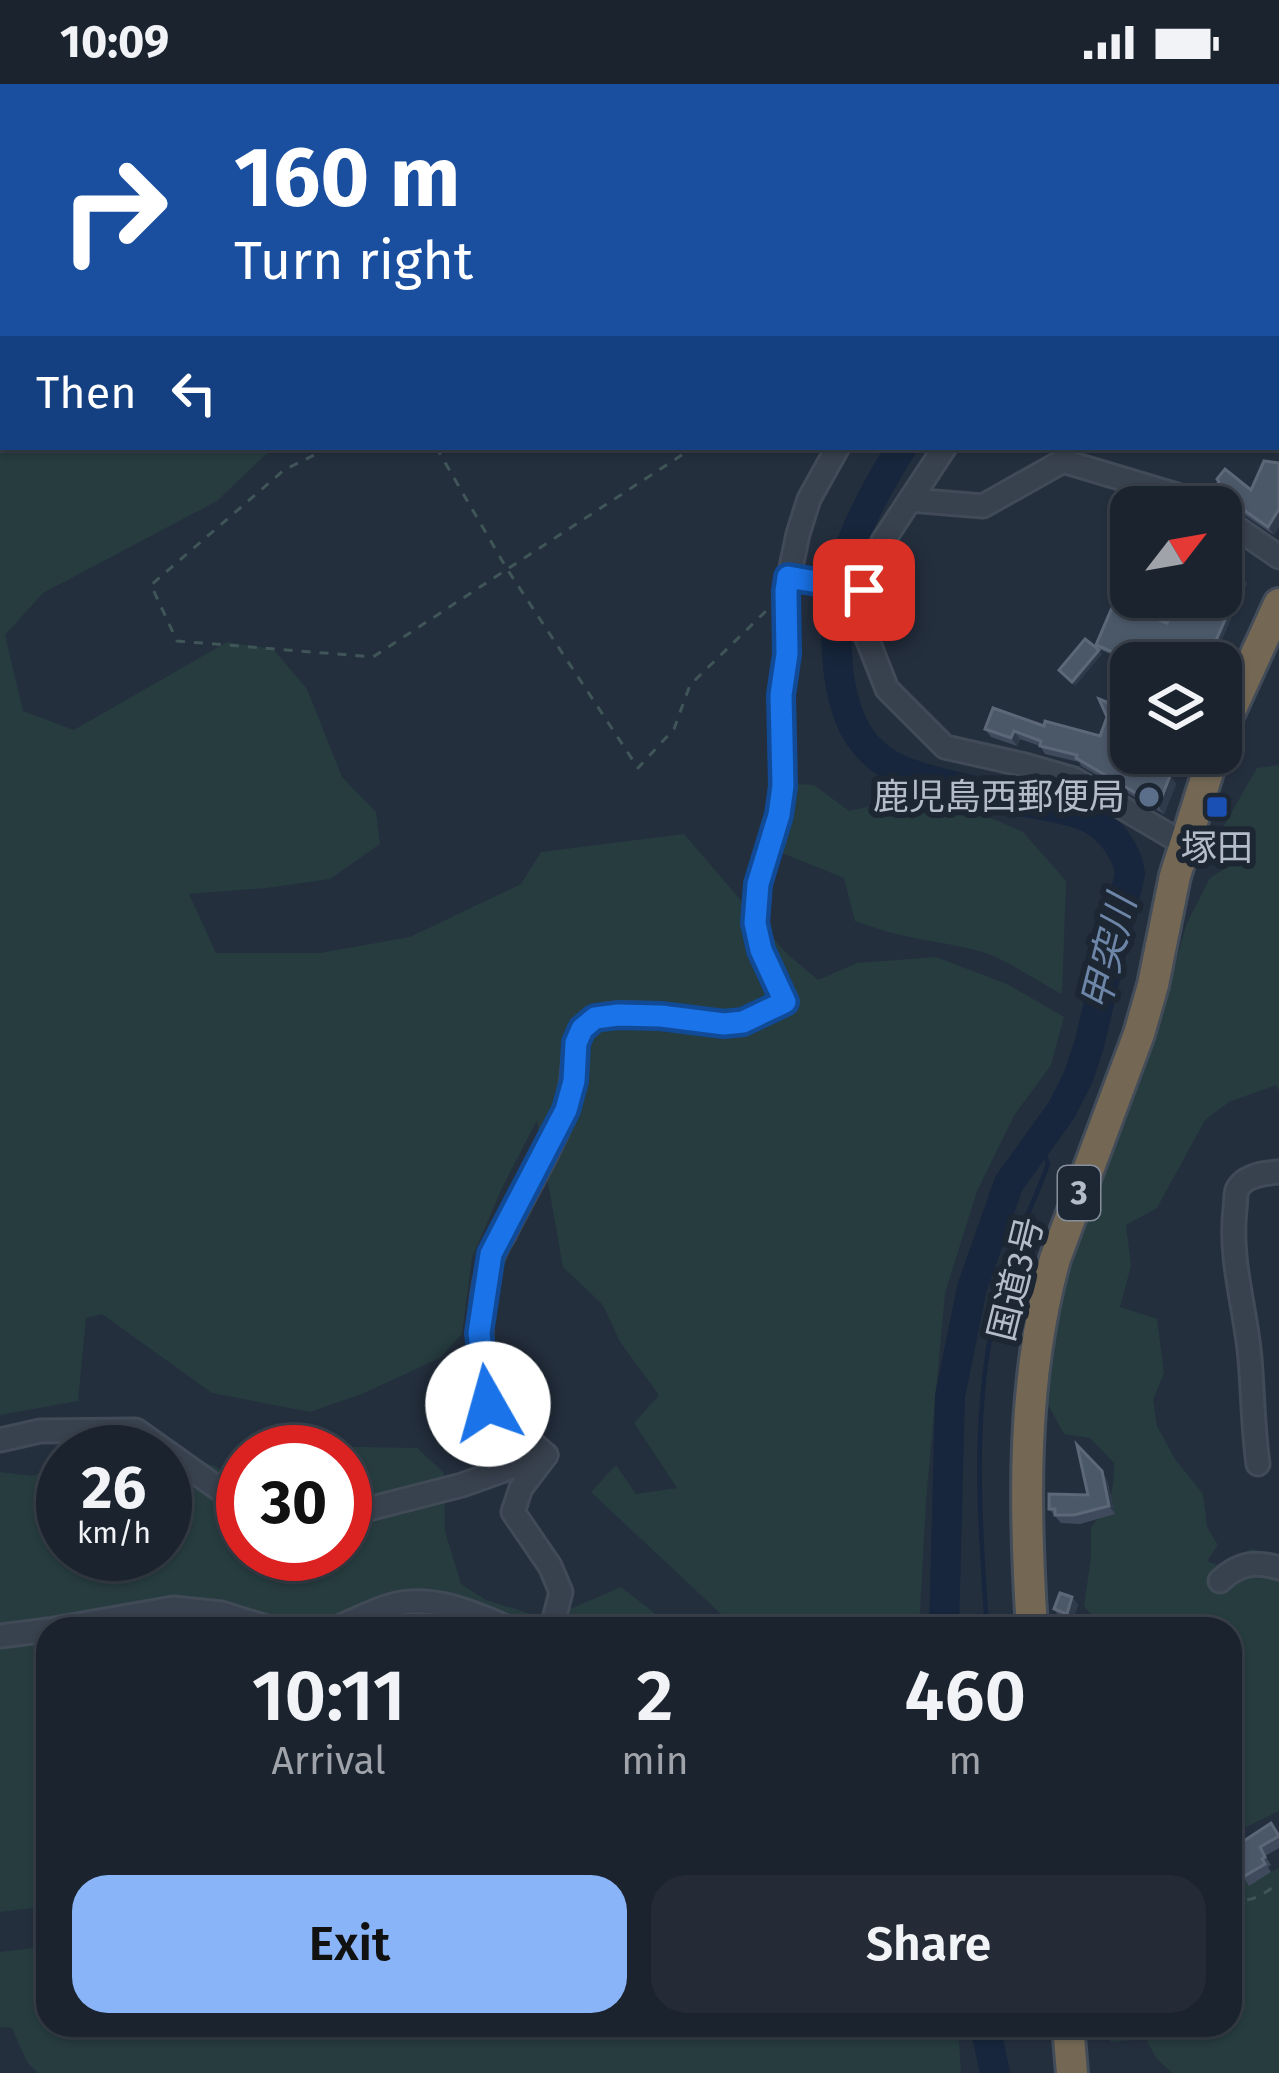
<!DOCTYPE html>
<meta charset="utf-8">
<style>
body{margin:0;font-family:"Fira Sans","Noto Sans JP",sans-serif;background:#242b36;color:#f1f3f6;height:100vh;display:flex;flex-direction:column;font-size:45px;white-space:nowrap}
*{box-sizing:border-box;margin:0}
p{font-size:39px;color:#a0a4aa}
.icon{flex:none;width:66px;height:66px;fill:none;stroke:currentColor;stroke-width:2;stroke-linecap:round;stroke-linejoin:round}
.map{position:relative;flex:1;overflow:hidden}
.side{position:absolute;left:36px;top:1533px;width:1206px;height:420px;display:flex;flex-direction:column;background:#1b232e;border-radius:36px;box-shadow:0 3px 9px #0004,0 0 0 3px #39404a}
.side>*{flex:none}
.guide{position:absolute;left:0px;top:0px;width:1281px;height:366px;box-shadow:0 3px 9px #0004,0 0 0 3px #39404a;background:#1a4fa0;color:#fff;overflow:hidden}
.needle{width:78px;rotate:59deg}
.fabs{position:absolute;left:1110px;top:402px;display:grid;gap:24px}
.fabs a{display:grid;place-items:center;width:132px;height:132px;border-radius:24px;background:#1b232e;box-shadow:0 3px 9px #0004,0 0 0 3px #39404a;font-size:60px}
.speed{position:absolute;left:36px;top:1341px;display:flex;gap:24px;font-size:60px;font-weight:700;text-align:center}
.speed>*{display:grid;place-content:center;width:156px;height:156px;border-radius:50%;background:#1b232e;box-shadow:0 3px 9px #0004,0 0 0 3px #39404a;line-height:1}
.speed small{font-size:30px;font-weight:400}
.speed .limit{border:18px solid #d22;background:#fff;color:#111}
.pin{position:absolute;display:grid;place-items:center;width:102px;height:102px;color:#fff;margin:-51px;border-radius:24px;box-shadow:0 6px 18px #0006}
.me{position:absolute;width:132px;margin:-66px;rotate:353deg;stroke-linejoin:round;filter:drop-shadow(0 0 9px #0008)}
.turn{display:flex;align-items:center;gap:42px;height:252px;padding:0 36px;font-size:54px}
.turn .icon{width:156px;height:156px;stroke-width:2.5}
.turn b{display:block;font-size:84px;line-height:102px}
.then{display:flex;align-items:center;height:114px;padding:0 36px;background:#0003;gap:24px;font-size:45px}
.eta{display:flex;justify-content:space-evenly;align-items:center;height:204px;text-align:center}
.eta b{font-size:72px;font-weight:600;line-height:84px}
.cta{display:flex;gap:24px;margin-top:auto;padding:24px 36px}
.cta a{flex:1;height:138px;border-radius:36px;background:#8ab4f8;color:#111;font-size:48px;font-weight:600;line-height:138px;text-align:center}
.cta a+a{background:#242b36;color:#f1f3f6}
.status{display:flex;justify-content:space-between;align-items:center;height:84px;padding:0 60px;background:#1b232e;direction:ltr}
.status svg{height:33px;fill:currentColor}
.map>svg:first-child{display:block}
.green{fill:#263c3f}
.lines{fill:none;stroke-linecap:round;stroke-linejoin:round}
.stream{stroke:#17263c;stroke-width:4.5}
.river{stroke:#17263c;stroke-width:30}
.minor-casing{stroke:#414a57;stroke-width:27}
.major-casing{stroke:#414a57;stroke-width:33}
.highway-casing{stroke:#434c59;stroke-width:36}
.path{stroke:#3f5557;stroke-width:3;stroke-dasharray:9 9;stroke-linecap:butt}
.minor{stroke:#38414e;stroke-width:21}
.major{stroke:#56606e;stroke-width:27}
.highway{stroke:#746855;stroke-width:30}
.wall{fill:#3f4b5c}
.shaded-wall{fill:#2f3b4b}
.building{fill:#4b5868;stroke:#5c6777;stroke-width:3}
.route-casing{stroke:#114b97;stroke-width:30}
.route{stroke:#1a73e8;stroke-width:21}
.service-dot{fill:#5c6f8a;stroke:#1d2633;stroke-width:4.5}
.transit-dot{fill:#1a4fb4;stroke:#1d2633;stroke-width:4.5}
.labels{text-anchor:middle;dominant-baseline:central;stroke-width:12;stroke-linejoin:round;paint-order:stroke}
.shield{fill:#1d2633;stroke:#878f9c;stroke-width:3}
.shield-label{font-size:33px;font-weight:bold;fill:#b4bcc9}
.poi-label{font-size:36px;fill:#b4bcc9;stroke:#1d2633;text-anchor:end}
.street-label{font-size:36px;fill:#b4bcc9;stroke:#1d2633}
.water-label{font-size:39px;font-style:italic;fill:#6d86a8;stroke:#1d2633}
</style>
<div class="status"><b>10:09</b><svg viewBox="0 0 49 12"><path d="M0 12V9h3v3zM5 12V6h3v6zM10 12V3h3v9zM15 12V0h3v12zM26 1h20v11H26zM47 4h2v5h-2z"/></svg></div>
<div class="map">
<svg width="1279" height="1989" viewBox="0 0 1279 1989">
<rect width="100%" height="100%" fill="#242f3e"/>
<g class="green">
<polygon points="80,0 665,0 666,3 75,3"/>
<polygon points="3,49 3,363 280,363 264,372 217,417 43,509 5,551 23,627 74,646 227,558 273,565 307,605 342,693 376,728 380,760 330,795 267,804 189,810 216,869 320,869 410,853 521,800 541,768 684,750 787,870 818,896 857,879 936,873 1007,900 1064,933 1051,981 1015,1030 977,1107 945,1209 926,1417 919,1545 737,1545 591,1408 616,1381 636,1410 677,1404 634,1339 659,1311 620,1258 603,1221 563,1183 537,1036 502,1104 472,1174 462,1250 440,1274 362,1310 310,1328 212,1309 102,1230 86,1234 78,1317 0,1331 0,51"/>
<path d="M1279 681V1008L1276 1001 1229 1018 1205 1036 1157 1124 1126 1141 1131 1182 1120 1223 1157 1235 1164 1289 1153 1316 1157 1342 1175 1375 1203 1410 1207 1443 1218 1461 1207 1477 1223 1483 1251 1465 1279 1472V1727L1246 1743 1238 1717 1234 1666 1230 1659V1545L1103 1544 1084 1522 1091 1473V1443C1109 1421 1115 1407 1114 1379L1090 1354 1064 1350 1045 1315 1056 1227 1070 1170 1165 919 1186 841 1210 794 1229 782 1235 758 1218 752 1257 684Z"/>
<path d="M798 700 814 701 849 727 903 715 970 725 1023 748 1066 797 1062 910C1036 897 1013 879 986 869 958 860 929 858 901 851 886 848 870 842 855 837L844 794 777 767Z"/>
<polygon points="100,1357 151,1357 221,1385 243,1398 243,1470 345,1470 345,1368 306,1368 308,1362 417,1364 444,1389 445,1447 461,1500 486,1516 547,1535 621,1503 675,1545 48,1545 48,1822 0,1828 0,1388 32,1392 63,1379 63,1470 165,1470 165,1368 81,1368"/>
<path d="M1230 1777C1245 1788 1263 1794 1279 1784V1989H1172L1156 1974 1146 1955 1111 1958 1108 1941H1230Z"/>
<polygon points="48,1854 48,1941 958,1941 961,1989 38,1989 27,1978 12,1944 0,1943 0,1868 42,1863"/>
</g>
<g class="lines">
<g class="stream">
<polyline points="787,0 789,3"/>
<path d="M987 1545C979 1422 969 1304 1007 1184 1018 1148 1036 1115 1048 1080L1039 1056"/>
</g>
<g class="river">
<polyline points="1233,0 1236,3"/>
<polyline points="1174,3 1178,0"/>
<polyline points="1278,28 1279,28"/>
<path d="M902 363C872 411 842 465 836 524 834 539 837 555 837 570 839 606 847 647 876 671 893 686 913 691 934 697 961 704 988 711 1015 716 1039 721 1065 723 1087 733 1108 741 1128 768 1130 790L1089 961 1078 994 1061 1027 1009 1099 972 1204 950 1312 944 1545"/>
<polyline points="985,1941 995,1989"/>
</g>
<g class="minor-casing">
<g id="minor">
<polyline points="1278,55 1279,56"/>
<polyline points="945,363 883,457 864,506 863,544 887,605 945,663 1025,681 1074,695 1184,760"/>
<polyline points="910,416 983,422 1063,377 1200,418 1207,423"/>
<polyline points="1221,433 1279,473"/>
<polyline points="788,493 864,506"/>
<polyline points="0,1356 40,1347 136,1346 219,1405 243,1415"/>
<path d="M546 1371 488 1320C481 1263 471 1202 504 1151 524 1110 550 1069 566 1026 574 1004 571 962 582 945 605 912 690 942 725 940 746 939 765 927 785 918L761 866 755 839 759 800 779 731 783 702 781 611 787 570 786 507 798 450 809 415 838 363"/>
<polyline points="546,1371 521,1404 513,1428 550,1482 561,1508 552,1543 548,1545"/>
<path d="M1258 1380C1253 1345 1253 1310 1250 1275 1246 1225 1229 1177 1235 1125 1236 1119 1235 1112 1237 1106 1244 1091 1265 1089 1279 1088"/>
<polyline points="345,1431 462,1401 546,1371"/>
<path d="M1220 1497C1238 1479 1256 1477 1279 1484"/>
<polyline points="54,1545 173,1524 221,1529 273,1545"/>
<path d="M335 1545C352 1537 370 1528 389 1522 431 1509 474 1529 511 1545"/>
<polyline points="0,1552 48,1546"/>
</g>
</g>
<g class="major-casing">
<g id="major">
<polyline points="820,0 820,3"/>
<polyline points="1057,3 1061,0"/>
</g>
</g>
<g class="highway-casing">
<g id="highway">
<polyline points="1221,647 1279,520"/>
<path d="M1032 1545C1024 1422 1022 1294 1055 1175L1139 950 1153 901 1175 792 1214 669"/>
<polyline points="1068,1941 1072,1989"/>
</g>
</g>
<g class="path">
<polyline points="673,0 674,3"/>
<polyline points="414,3 415,0"/>
<polyline points="1088,3 1091,0"/>
<polyline points="0,295 3,293"/>
<polyline points="330,363 284,386 151,501 177,557 373,573 694,363"/>
<polyline points="436,363 507,485 638,684 674,645 690,601 767,526"/>
<path d="M1230 1812C1247 1823 1265 1809 1279 1799"/>
</g>
<use href="#minor" class="minor"/>
<use href="#major" class="major"/>
<use href="#highway" class="highway"/>
</g>
<g class="wall">
<polygon points="1213,406 1251,406 1274,451 1230,421 1221,418"/>
<polygon points="1247,499 1211,579 1182,579 1145,562 1138,579 1131,579 1099,565 1096,561 1204,530"/>
<polygon points="1130,633 1119,661 1164,685 1163,689 1170,692 1176,700 1164,730 1081,682 1079,678 1045,670 1040,662 1020,655 1017,662 991,653 985,645 1044,642 1100,652"/>
<polygon points="1107,1396 1115,1430 1080,1440 1061,1439 1049,1425 1088,1411"/>
<polygon points="1072,1513 1078,1521 1072,1538 1060,1534 1054,1525"/>
<polygon points="1279,1751 1279,1764 1265,1772 1271,1781 1268,1783 1271,1788 1249,1802 1230,1772"/>
</g>
<g class="shaded-wall">
<polygon points="1279,425 1279,443 1274,451 1268,443"/>
<polygon points="1243,495 1247,499 1211,579 1206,579"/>
<polygon points="1142,558 1145,562 1138,579 1135,579 1133,577"/>
<polygon points="1099,566 1102,570 1075,602 1072,598"/>
<polygon points="1124,625 1130,633 1117,666 1112,658"/>
<polygon points="1014,647 1020,655 1017,662 1011,654"/>
<polygon points="1170,692 1176,700 1164,730 1158,722"/>
<polygon points="1102,1387 1107,1396 1115,1430 1109,1422"/>
<polygon points="1072,1513 1078,1521 1072,1538 1067,1530"/>
</g>
<g class="building">
<polygon points="1264,377 1279,379 1279,425 1268,443 1224,412 1215,410 1213,406 1219,398 1217,395 1225,385 1251,406"/>
<polygon points="1224,486 1243,495 1206,579 1182,579 1183,576 1142,558 1133,577 1096,561 1114,519 1167,539 1177,518 1204,530 1211,513 1221,513 1221,492"/>
<polygon points="1085,555 1099,566 1072,598 1059,586"/>
<polygon points="1099,615 1124,625 1112,658 1131,666 1131,669 1139,669 1159,677 1155,685 1170,692 1158,722 1076,674 1077,671 1040,662 1041,657 1014,647 1011,654 985,645 993,624 1044,642 1045,637 1100,652 1107,633"/>
<polygon points="1077,1361 1102,1387 1109,1422 1074,1431 1055,1431 1055,1425 1049,1425 1049,1410 1088,1411"/>
<polygon points="1060,1509 1072,1513 1067,1530 1054,1525"/>
<polygon points="1271,1739 1279,1752 1260,1763 1265,1773 1262,1775 1265,1780 1243,1793 1230,1772 1230,1766"/>
</g>
<g class="lines">
<g class="route-casing">
<polyline id="route" points="488,1320 479,1249 491,1170 566,1026 574,997 576,959 582,945 595,934 618,931 661,932 724,940 743,938 785,918 761,866 755,839 758,800 779,731 783,702 781,611 787,570 786,507 788,493 864,506"/>
</g>
<use href="#route" class="route"/>
</g>
<circle class="service-dot" cx="1149" cy="713" r="12"/>
<rect class="transit-dot" x="1205" y="711" width="24" height="24" rx="6"/>
<g class="labels">
<rect class="shield" x="1058" y="1082" width="42" height="54" rx="9"/>
<g class="shield-label">
<text x="1079" y="1109">3</text>
</g>
<g class="poi-label">
<text x="1125" y="713">鹿児島西郵便局</text>
<text x="1217" y="764" text-anchor="middle">塚田</text>
</g>
<g class="street-label">
<text transform="translate(1016 1195) rotate(-76)">国道3号</text>
</g>
<g class="water-label">
<text transform="translate(1109 869) rotate(-76)">甲突川</text>
</g>
</g>
</svg>
<div class="fabs">
<a><svg class="needle" viewBox="-14 -14 28 28"><path d="M0-13l5 13h-10z" fill="#e53935"/><path d="M0 13l5-13h-10z" fill="#a0a4aa"/></svg></a>
<a><svg class="icon" aria-label="layers" viewBox="0 0 24 24"><path d="M12 4l9 5-9 5-9-5zM3 14l9 5 9-5"/></svg></a>
</div>
<div class="speed"><div>26<small>km/h</small></div><div class="limit">30</div></div>
<div class="pin" style="left:864px;top:506px;background:#d93025"><svg class="icon" aria-label="arrive" viewBox="0 0 24 24"><path d="M6 21V4h12l-3 4 3 4H6"/></svg></div>
<svg class="me" style="left:488px;top:1320px" viewBox="-20 -20 40 40"><circle r="19" fill="#fff"/><path d="M0-13L10 11 0 6-10 11z" fill="#1a73e8"/></svg>
<div class="guide">
<div class="turn"><svg class="icon" aria-label="right" viewBox="0 0 24 24"><path d="M7 20v-9h11M14 6l5 5-5 5"/></svg><div><b>160 m</b>Turn right</div></div>
<div class="then">Then<svg class="icon" aria-label="left" viewBox="0 0 24 24"><path d="M17 20v-9H6M10 6l-5 5 5 5"/></svg></div>
</div>
<section class="side">
<div class="eta">
<div><b>10:11</b><p>Arrival</p></div>
<div><b>2</b><p>min</p></div>
<div><b>460</b><p>m</p></div>
</div>
<div class="cta"><a>Exit</a><a>Share</a></div>
</section>
</div>
